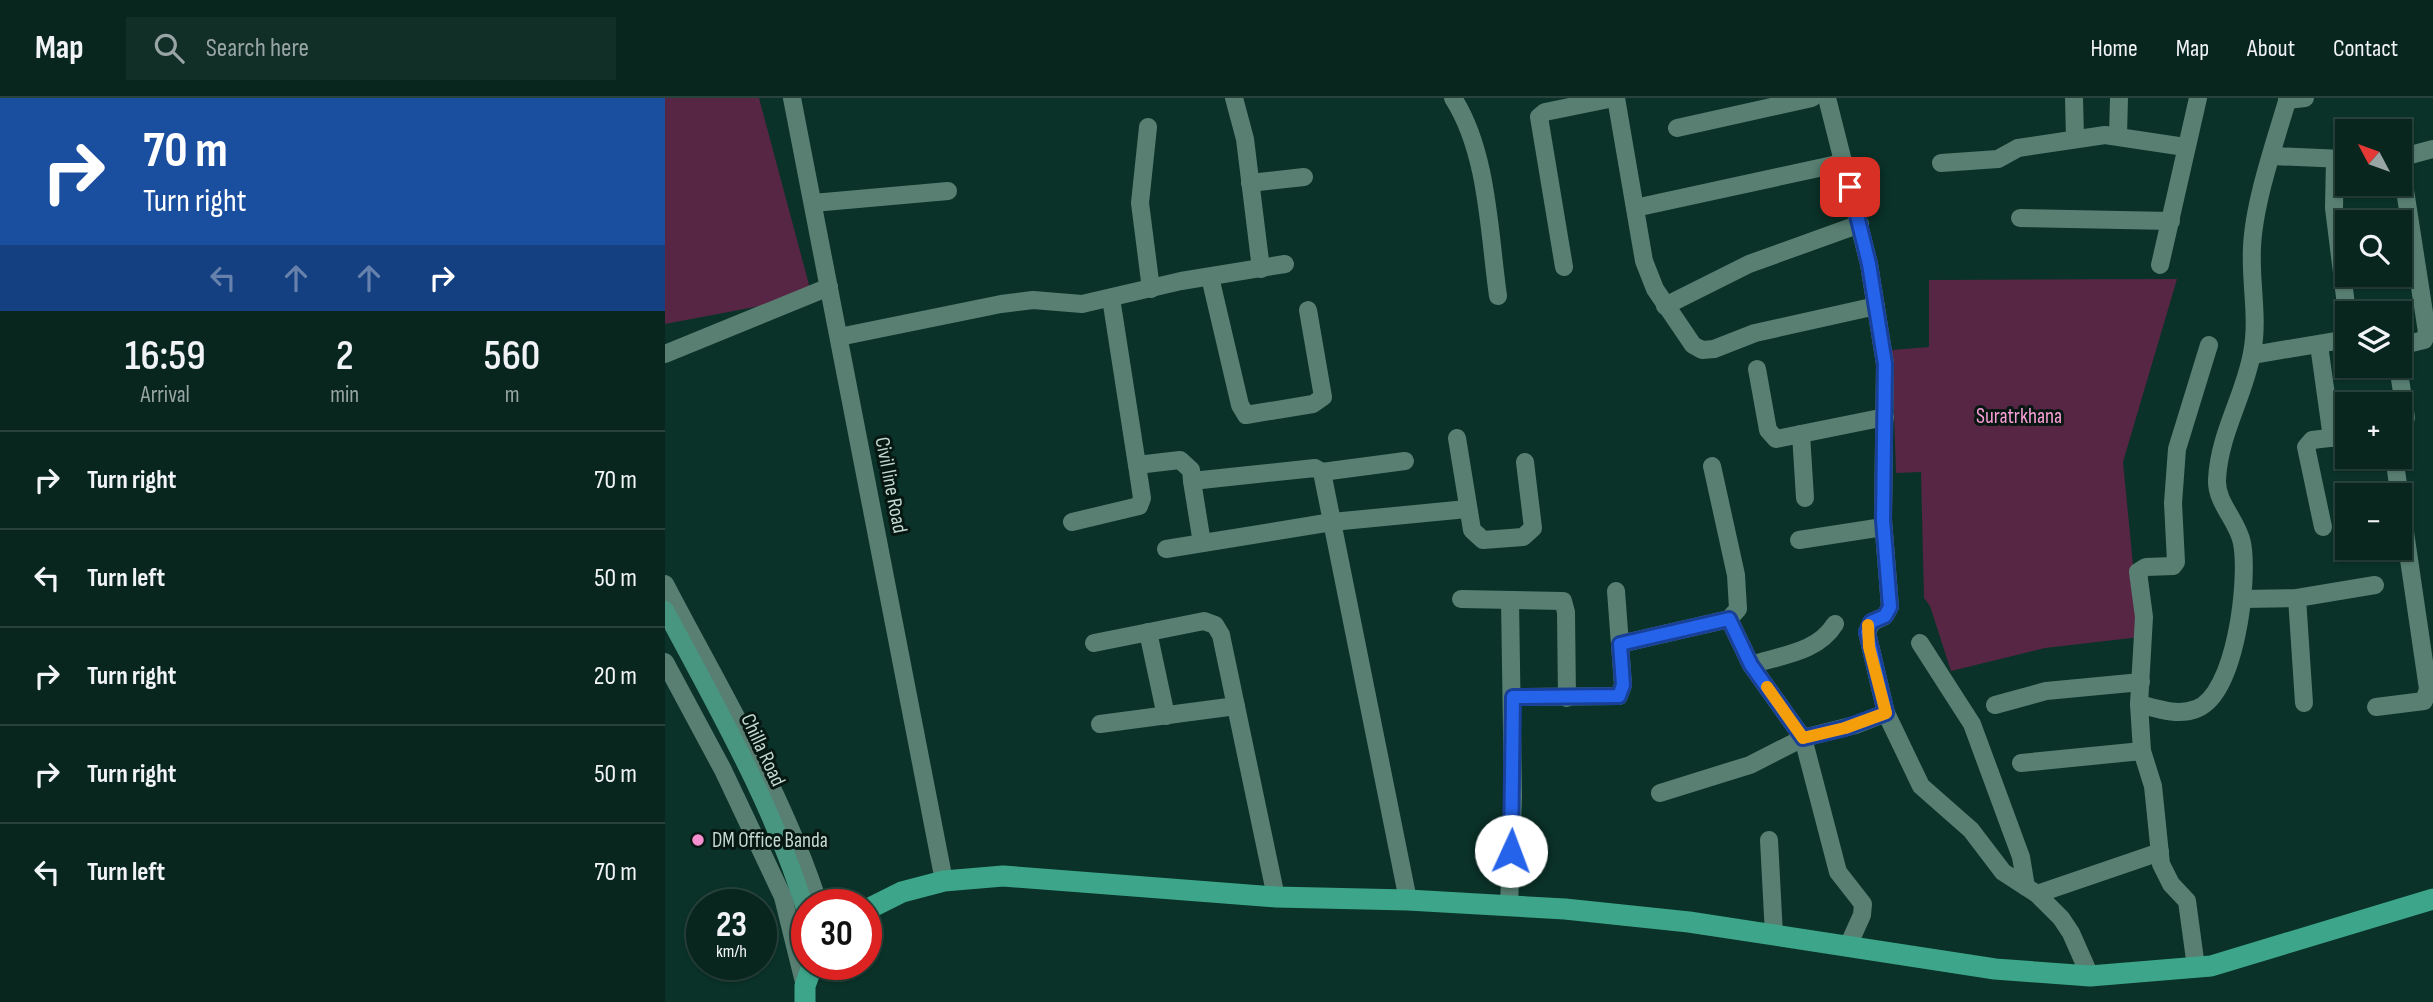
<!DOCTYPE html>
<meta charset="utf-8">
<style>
body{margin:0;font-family:"Sofia Sans Condensed",sans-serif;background:#112e27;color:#f1f3f6;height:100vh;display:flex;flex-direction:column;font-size:26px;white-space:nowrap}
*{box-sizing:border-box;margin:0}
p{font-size:23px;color:#98a5a4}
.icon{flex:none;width:38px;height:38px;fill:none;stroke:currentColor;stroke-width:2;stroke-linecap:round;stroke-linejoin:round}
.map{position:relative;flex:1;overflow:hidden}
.details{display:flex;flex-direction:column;background:#08261e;width:665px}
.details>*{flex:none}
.banner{background:#1a4fa0;color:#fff;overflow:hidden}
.needle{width:46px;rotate:311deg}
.buttons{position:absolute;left:1670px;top:21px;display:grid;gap:14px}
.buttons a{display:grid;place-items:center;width:77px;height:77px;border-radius:0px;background:#08261e;box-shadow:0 2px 5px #0004,0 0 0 2px #29433c;font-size:35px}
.speed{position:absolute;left:21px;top:791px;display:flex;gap:14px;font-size:35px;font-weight:700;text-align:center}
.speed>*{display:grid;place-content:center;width:91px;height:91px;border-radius:50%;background:#08261e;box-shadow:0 2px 5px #0004,0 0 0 2px #29433c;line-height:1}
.speed small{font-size:18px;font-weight:400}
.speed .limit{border:10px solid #d22;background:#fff;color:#111}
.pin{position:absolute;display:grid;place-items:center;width:60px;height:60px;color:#fff;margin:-30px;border-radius:14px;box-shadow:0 4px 10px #0006}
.me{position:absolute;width:77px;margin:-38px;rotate:2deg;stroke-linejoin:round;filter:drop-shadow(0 0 5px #0008)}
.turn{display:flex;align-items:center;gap:24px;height:147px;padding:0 28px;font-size:32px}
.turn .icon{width:91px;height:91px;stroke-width:2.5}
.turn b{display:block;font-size:49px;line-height:60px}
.lanes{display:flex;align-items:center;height:66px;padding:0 28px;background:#0003;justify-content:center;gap:35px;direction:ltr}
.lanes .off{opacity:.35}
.eta{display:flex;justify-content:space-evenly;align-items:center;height:119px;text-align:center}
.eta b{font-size:42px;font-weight:600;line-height:49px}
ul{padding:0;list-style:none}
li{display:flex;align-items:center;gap:21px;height:98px;padding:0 28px;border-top:2px solid #29433c}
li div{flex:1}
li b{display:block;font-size:26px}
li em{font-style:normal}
header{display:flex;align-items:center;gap:42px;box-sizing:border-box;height:98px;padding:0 35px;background:#08261e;border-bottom:2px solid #29433c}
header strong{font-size:33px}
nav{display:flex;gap:38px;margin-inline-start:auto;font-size:24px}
.search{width:490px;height:63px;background:#112e27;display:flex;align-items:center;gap:18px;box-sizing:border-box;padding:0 24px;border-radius:0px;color:#98a5a4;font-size:26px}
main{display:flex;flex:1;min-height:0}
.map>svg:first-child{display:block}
.green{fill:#572645}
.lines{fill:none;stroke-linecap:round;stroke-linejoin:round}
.minor{stroke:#587f72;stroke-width:18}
.major{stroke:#489680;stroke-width:18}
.highway{stroke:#3da68a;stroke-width:21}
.route-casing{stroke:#184099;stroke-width:18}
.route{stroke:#2563eb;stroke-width:12}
.slow{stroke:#f59e0b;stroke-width:12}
.poi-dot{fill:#f690d0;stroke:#071712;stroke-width:2.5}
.labels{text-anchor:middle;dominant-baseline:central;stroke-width:6;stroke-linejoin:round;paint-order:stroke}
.park-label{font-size:21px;fill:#fa9fd7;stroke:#071712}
.street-label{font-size:21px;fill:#c3d8d0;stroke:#071712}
.poi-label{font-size:21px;fill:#c3d8d0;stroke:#071712;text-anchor:start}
</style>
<header>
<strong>Map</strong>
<div class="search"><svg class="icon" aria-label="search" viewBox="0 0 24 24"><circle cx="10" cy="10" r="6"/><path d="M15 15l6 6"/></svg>Search here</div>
<nav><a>Home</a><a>Map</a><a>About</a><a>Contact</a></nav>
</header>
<main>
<section class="details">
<div class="banner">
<div class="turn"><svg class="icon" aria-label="right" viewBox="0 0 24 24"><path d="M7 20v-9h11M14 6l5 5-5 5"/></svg><div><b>70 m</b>Turn right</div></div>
<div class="lanes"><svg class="icon off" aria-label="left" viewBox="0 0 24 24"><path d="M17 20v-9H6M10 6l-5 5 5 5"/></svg><svg class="icon off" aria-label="ahead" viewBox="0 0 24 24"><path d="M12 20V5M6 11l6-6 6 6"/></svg><svg class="icon off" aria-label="ahead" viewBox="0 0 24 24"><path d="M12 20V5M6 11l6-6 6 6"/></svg><svg class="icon" aria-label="right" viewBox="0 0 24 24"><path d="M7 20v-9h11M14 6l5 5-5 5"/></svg></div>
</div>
<div class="eta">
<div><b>16:59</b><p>Arrival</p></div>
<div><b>2</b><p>min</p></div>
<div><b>560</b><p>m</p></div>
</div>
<ul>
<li><svg class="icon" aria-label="right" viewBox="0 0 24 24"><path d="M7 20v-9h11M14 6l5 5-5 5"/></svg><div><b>Turn right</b></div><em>70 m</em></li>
<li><svg class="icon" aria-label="left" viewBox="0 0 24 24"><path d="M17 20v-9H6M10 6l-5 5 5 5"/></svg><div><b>Turn left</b></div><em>50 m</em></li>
<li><svg class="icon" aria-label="right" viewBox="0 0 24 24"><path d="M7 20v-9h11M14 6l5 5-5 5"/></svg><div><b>Turn right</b></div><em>20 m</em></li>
<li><svg class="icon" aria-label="right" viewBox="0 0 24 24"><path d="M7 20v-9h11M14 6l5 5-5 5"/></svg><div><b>Turn right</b></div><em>50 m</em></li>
<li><svg class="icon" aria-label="left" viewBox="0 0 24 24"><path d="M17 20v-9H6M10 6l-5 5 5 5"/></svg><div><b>Turn left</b></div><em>70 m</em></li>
</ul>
</section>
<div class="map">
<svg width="1768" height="904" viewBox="0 0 1768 904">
<rect width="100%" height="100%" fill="#0a3228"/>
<g class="green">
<polygon points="0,0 94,0 147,198 0,226"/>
<polygon points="1512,181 1458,364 1475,539 1380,550 1286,573 1265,508 1259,500 1256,374 1231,375 1227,252 1264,249 1264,182"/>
</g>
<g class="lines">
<g class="minor">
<polyline points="127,0 279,783"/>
<polyline points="569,0 580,41 596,171"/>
<path d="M788 0C823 54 824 135 833 198"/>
<polyline points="951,0 979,163 990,191 1028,247 1037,252 1049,251 1090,235 1211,208"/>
<polyline points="1162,0 1204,166 1220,266 1218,422 1225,509 1220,518 1207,524 1202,534 1221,615 1256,688 1306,732 1338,774 1372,796 1396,820 1406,835 1425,878"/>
<polyline points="1409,0 1410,39"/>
<polyline points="1622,2 1640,0"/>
<polyline points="483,29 475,105 486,191"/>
<polyline points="1012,30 1147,0"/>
<polyline points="1453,37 1454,0"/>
<polyline points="1606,58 1679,61"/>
<polyline points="1734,60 1768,51"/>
<polyline points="1670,61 1669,110 1682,215"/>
<polyline points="1276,65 1333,61 1353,50 1440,37 1520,49"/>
<polyline points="585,85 639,79"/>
<polyline points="148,105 283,93"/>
<polyline points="970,110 1177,65"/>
<polyline points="1355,120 1506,123"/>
<polyline points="1495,167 1533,0"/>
<polyline points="899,169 874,19 880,14 949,0"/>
<polyline points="545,179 575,307 581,317 648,306 658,299 643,212"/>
<polyline points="446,200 472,367 515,362 526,372 527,383 650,370 657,374 743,802"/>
<polyline points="1000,208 1084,166 1195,126"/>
<polyline points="174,239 336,206 368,202 417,206 516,183 620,166"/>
<polyline points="1654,247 1667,340"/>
<polyline points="1734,248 1759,242 1762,234 1735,60"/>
<polyline points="0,256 164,189"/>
<polyline points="1587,257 1682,241"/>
<polyline points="1733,268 1741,320 1734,329"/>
<polyline points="1092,271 1103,332 1111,341 1220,319"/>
<polyline points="1136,336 1140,400"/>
<polyline points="792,340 807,432 818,442 858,439 868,430 860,364"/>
<polyline points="657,374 740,363"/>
<polyline points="527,383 537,445"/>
<polyline points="407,424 474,408 477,400 472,367"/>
<polyline points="1658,429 1641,349 1647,342 1682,338"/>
<polyline points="1134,442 1218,429"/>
<polyline points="501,451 667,424 802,411"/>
<path d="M0 486C54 590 118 694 154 807"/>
<polyline points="1632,500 1639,605"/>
<polyline points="796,501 898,503 901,514 902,600"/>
<polyline points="1578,501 1632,500 1710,487"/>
<polyline points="1064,521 1086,567 1138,640 1173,774 1198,806 1197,817 1183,848"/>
<polyline points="483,534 501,618"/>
<polyline points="429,545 539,523 550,527 556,537 611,799"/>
<polyline points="1255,545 1307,626 1356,759 1361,789"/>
<polyline points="955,546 1064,521 1073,511 1071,477 1047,368"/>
<polyline points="0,564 58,672 118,799 140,888"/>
<path d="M1086 567C1116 557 1152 555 1170 526"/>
<polyline points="848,599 954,598 958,587 951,493"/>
<path d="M1474 606C1493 611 1513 618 1531 611 1571 597 1584 481 1577 445 1573 423 1551 405 1552 382 1554 336 1579 299 1587 255 1594 220 1585 185 1587 149 1589 104 1610 44 1623 0"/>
<polyline points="1330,607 1381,593 1476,584"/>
<polyline points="1711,609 1759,603 1763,591 1729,359"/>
<polyline points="435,626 571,608"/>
<polyline points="1356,665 1477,653"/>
<polyline points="995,695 1085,667 1138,640 1190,627 1221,615"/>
<polyline points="1104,742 1109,837"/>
<polyline points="1372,796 1495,754"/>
<polyline points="844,808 848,698 845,502"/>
<polyline points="1531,869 1522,803 1506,786 1496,766 1488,688 1477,653 1474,606 1479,519 1473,474 1481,469 1508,468 1511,464 1508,405 1512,351 1544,247"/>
</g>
<path class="major" d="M0 512C52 610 110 710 142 817"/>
<g class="highway">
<polyline points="201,812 237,794 279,783 338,778 611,799 743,802 900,811 1024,824 1330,871 1425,878 1546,868 1768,801"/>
<polyline points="140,904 140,888 148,866"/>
</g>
</g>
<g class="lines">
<g class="route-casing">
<polyline id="route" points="846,753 848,599 954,598 958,587 955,546 1064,521 1086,567 1138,640 1180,630 1221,615 1202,534 1206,524 1220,518 1225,509 1218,422 1220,266 1204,166 1185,89"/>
</g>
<use href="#route" class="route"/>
<polyline class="slow" points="1102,589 1138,640 1180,630 1221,615 1204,549 1203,527"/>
</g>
<circle class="poi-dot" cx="33" cy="742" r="7"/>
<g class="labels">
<g class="park-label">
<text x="1354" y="318">Suratrkhana</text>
</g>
<g class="street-label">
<text transform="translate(226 387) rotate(79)">Civil line Road</text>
<text transform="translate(98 652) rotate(65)">Chilla Road</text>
</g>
<g class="poi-label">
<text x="47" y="742">DM Office Banda</text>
</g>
</g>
</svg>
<div class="buttons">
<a><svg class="needle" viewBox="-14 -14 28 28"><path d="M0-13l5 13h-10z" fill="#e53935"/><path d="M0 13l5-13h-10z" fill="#98a5a4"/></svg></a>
<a><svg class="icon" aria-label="search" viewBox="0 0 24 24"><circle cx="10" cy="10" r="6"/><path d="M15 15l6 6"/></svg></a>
<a><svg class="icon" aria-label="layers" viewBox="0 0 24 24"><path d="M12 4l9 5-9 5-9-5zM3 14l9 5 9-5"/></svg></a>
<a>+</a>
<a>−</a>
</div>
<div class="speed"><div>23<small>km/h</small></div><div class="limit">30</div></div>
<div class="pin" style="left:1185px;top:89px;background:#d93025"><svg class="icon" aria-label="arrive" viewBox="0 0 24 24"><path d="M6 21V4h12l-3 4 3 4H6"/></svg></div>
<svg class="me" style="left:846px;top:753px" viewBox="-20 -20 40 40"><circle r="19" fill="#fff"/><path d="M0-13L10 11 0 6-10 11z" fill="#2563eb"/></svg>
</div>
</main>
